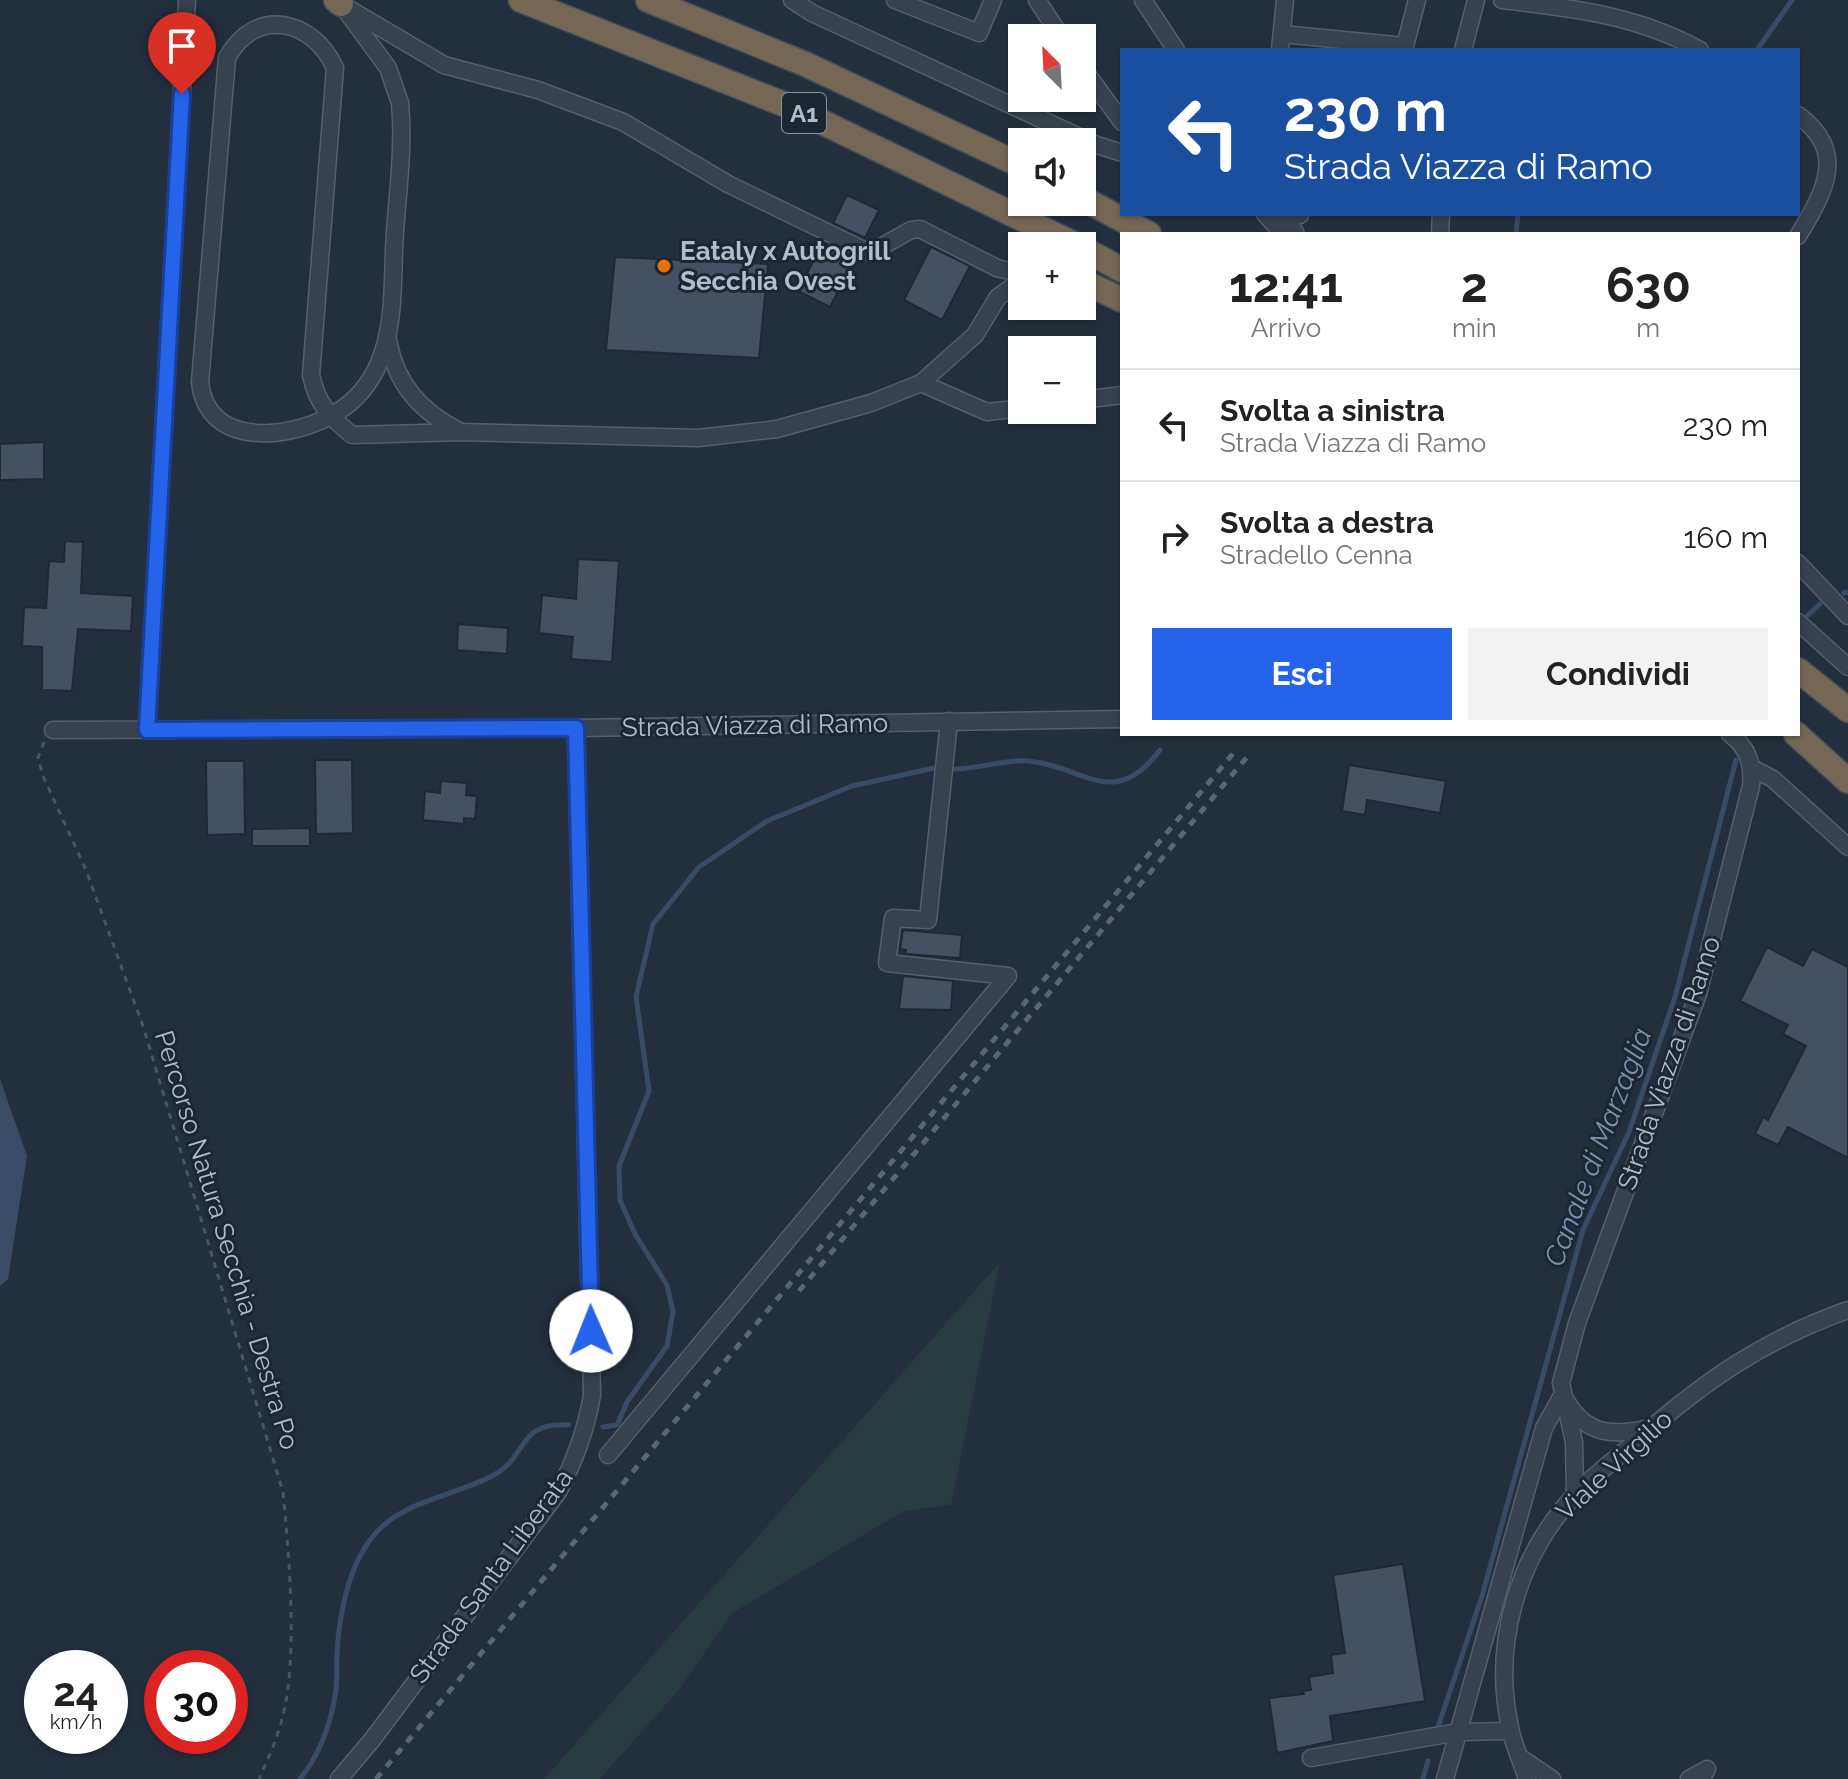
<!DOCTYPE html>
<html lang="it">
<meta charset="utf-8">
<style>
body{margin:0;font-family:Raleway,sans-serif;background:#f2f2f2;color:#222;height:100vh;display:flex;flex-direction:column;font-size:30px;white-space:nowrap}
*{box-sizing:border-box;margin:0}
p{font-size:26px;color:#767676}
.icon{flex:none;width:44px;height:44px;fill:none;stroke:currentColor;stroke-width:2;stroke-linecap:round;stroke-linejoin:round}
.map{position:relative;flex:1;overflow:hidden}
.details{position:absolute;left:1120px;top:232px;width:680px;height:504px;display:flex;flex-direction:column;background:#fff;border-radius:0px;box-shadow:0 2px 6px #0004}
.details>*{flex:none}
.guide{position:absolute;left:1120px;top:48px;width:680px;height:168px;border-radius:0px;box-shadow:0 2px 6px #0004;background:#1a4fa0;color:#fff;overflow:hidden}
.needle{width:52px;rotate:336deg}
.controls{position:absolute;left:1008px;top:24px;display:grid;gap:16px}
.controls a{display:grid;place-items:center;width:88px;height:88px;border-radius:0px;background:#fff;box-shadow:0 2px 6px #0004;font-size:40px}
.speed{position:absolute;left:24px;top:1650px;display:flex;gap:16px;font-size:40px;font-weight:700;text-align:center}
.speed>*{display:grid;place-content:center;width:104px;height:104px;border-radius:50%;background:#fff;box-shadow:0 2px 6px #0004;line-height:1}
.speed small{font-size:20px;font-weight:400}
.speed .limit{border:12px solid #d22;background:#fff;color:#111}
.pin{position:absolute;display:grid;place-items:center;width:68px;height:68px;color:#fff;margin:-82px -34px;border-radius:50% 50% 50% 0;rotate:-45deg;box-shadow:0 0 8px #0007}
.pin .icon{rotate:45deg}
.me{position:absolute;width:88px;margin:-44px;rotate:359deg;stroke-linejoin:round;filter:drop-shadow(0 0 6px #0008)}
.turn{display:flex;align-items:center;gap:28px;height:168px;padding:0 32px;font-size:36px}
.turn .icon{width:104px;height:104px;stroke-width:2.5}
.turn b{display:block;font-size:56px;line-height:68px}
.eta{display:flex;justify-content:space-evenly;align-items:center;height:136px;text-align:center}
.eta b{font-size:48px;font-weight:700;line-height:56px}
.action{display:flex;gap:16px;margin-top:auto;padding:16px 32px}
.action a{flex:1;height:92px;border-radius:0px;background:#2563eb;color:#fff;font-size:32px;font-weight:700;line-height:92px;text-align:center}
.action a+a{background:#f2f2f2;color:#222}
ul{padding:0;list-style:none}
li{display:flex;align-items:center;gap:24px;height:112px;padding:0 32px;border-top:2px solid #e0e0e0}
li div{flex:1}
li b{display:block;font-size:30px}
li em{font-style:normal}
.map>svg:first-child{display:block}
.green{fill:#263c3f}
.water{fill:#394c67}
.lines{fill:none;stroke-linecap:round;stroke-linejoin:round}
.stream{stroke:#394c67;stroke-width:5}
.building{fill:#455162;stroke:#1f2835;stroke-width:2}
.minor-casing{stroke:#565f6c;stroke-width:19}
.highway-casing{stroke:#434c59;stroke-width:27}
.path{stroke:#44595c;stroke-width:3;stroke-dasharray:6 6;stroke-linecap:butt}
.minor{stroke:#38414e;stroke-width:16}
.highway{stroke:#746855;stroke-width:24}
.rail{stroke:#5a6575;stroke-width:5;stroke-dasharray:8 8;stroke-linecap:butt}
.route-casing{stroke:#184099;stroke-width:20}
.route{stroke:#2563eb;stroke-width:14}
.food-dot{fill:#e8710a;stroke:#1d2633;stroke-width:3}
.labels{text-anchor:middle;dominant-baseline:central;stroke-width:6;stroke-linejoin:round;paint-order:stroke}
.shield{fill:#1d2633;stroke:#878f9c;stroke-width:2}
.shield-label{font-size:24px;font-weight:bold;fill:#b4bcc9}
.poi-label{font-size:26px;font-weight:bold;fill:#b4bcc9;stroke:#1d2633;text-anchor:start}
.street-label{font-size:26px;fill:#b4bcc9;stroke:#1d2633}
.water-label{font-size:28px;font-style:italic;fill:#7c92b1;stroke:#1d2633}
</style>
<div class="map">
<svg width="1848" height="1779" viewBox="0 0 1848 1779">
<rect width="100%" height="100%" fill="#242f3e"/>
<polygon class="green" points="1000,1262 951,1505 904,1511 732,1613 678,1691 600,1779 544,1779"/>
<polygon class="water" points="0,1079 27,1156 8,1279 0,1286"/>
<g class="lines">
<g class="stream">
<polyline points="1757,50 1792,0"/>
<polyline points="1516,234 1518,214"/>
<polyline points="1844,593 1848,592"/>
<polyline points="1807,616 1820,604"/>
<path d="M955 769C979 769 1004 759 1028 761 1085 766 1113 812 1160 750"/>
<polyline points="603,1427 617,1425 627,1402 667,1346 673,1312 667,1285 635,1234 620,1200 619,1166 649,1091 636,997 653,924 699,867 767,821 852,786 934,768"/>
<polyline points="1437,1730 1482,1596 1583,1230 1629,1132 1675,997 1736,760"/>
<path d="M300 1779C319 1755 330 1727 335 1696 338 1683 336 1668 337 1654 339 1612 350 1554 384 1525 414 1499 459 1494 494 1475 528 1457 517 1421 569 1425"/>
<polyline points="1423,1779 1428,1761"/>
</g>
</g>
<g class="building">
<polygon points="847,195 879,210 865,238 833,223"/>
<polygon points="823,242 855,258 830,307 798,291"/>
<polygon points="931,247 970,266 942,320 904,300"/>
<polygon points="615,257 768,264 759,358 606,350"/>
<polygon points="44,442 44,479 0,480 0,444"/>
<polygon points="65,541 83,542 81,593 133,596 131,631 78,629 72,691 42,690 42,647 22,646 24,607 46,608 49,561 64,562"/>
<polygon points="578,559 619,561 612,662 571,659 573,637 539,633 542,595 576,599"/>
<polygon points="458,624 508,628 507,654 457,650"/>
<polygon points="315,760 352,760 353,833 316,834"/>
<polygon points="206,761 244,761 245,834 207,835"/>
<polygon points="1349,765 1446,781 1440,813 1367,800 1365,815 1342,811"/>
<polygon points="441,781 467,783 466,795 477,796 475,819 464,818 464,824 423,820 425,791 440,793"/>
<polygon points="310,828 310,846 252,846 252,829"/>
<polygon points="903,930 962,935 960,958 906,954 906,950 900,949"/>
<polygon points="1767,947 1803,966 1812,949 1848,967 1848,1158 1788,1127 1778,1145 1755,1134 1763,1117 1768,1120 1806,1046 1783,1034 1788,1025 1740,1001"/>
<polygon points="903,976 953,981 951,1010 899,1009"/>
<polygon points="1403,1564 1425,1701 1330,1716 1333,1741 1277,1753 1269,1698 1304,1694 1303,1691 1311,1690 1309,1677 1333,1673 1331,1655 1345,1653 1333,1575"/>
</g>
<g class="lines">
<g class="minor-casing">
<g id="minor">
<polyline points="792,0 812,13 1097,145 1122,153"/>
<polyline points="895,0 979,33 993,0"/>
<polyline points="1037,0 1062,38"/>
<polyline points="1143,0 1176,50"/>
<path d="M1502 0C1572 8 1637 15 1700 50"/>
<path d="M341 4 388 68 400 103C404 146 398 189 395 232 392 275 396 325 378 365 370 383 356 400 339 411 296 439 207 451 200 382L227 58C255 6 313 19 335 68L311 375C317 404 330 417 352 435L461 432 698 438 777 429 871 403 921 383 975 335 998 297 1022 280"/>
<polyline points="349,9 444,65 538,90 623,122 728,184 870,253 911,230 920,229 997,268 1022,274"/>
<polyline points="1282,34 1405,46 1417,0"/>
<polyline points="1280,50 1285,0"/>
<polyline points="1463,50 1476,0"/>
<polyline points="1082,67 1122,122"/>
<path d="M1798 115C1848 152 1825 191 1798 236"/>
<polyline points="1265,214 1283,234"/>
<polyline points="1285,214 1296,234"/>
<polyline points="1300,214 1300,215"/>
<polyline points="1440,234 1441,214"/>
<path d="M388 340C396 384 420 411 459 431"/>
<polyline points="921,383 987,412 1022,408"/>
<polyline points="1082,400 1122,395"/>
<polyline points="1798,563 1848,616"/>
<polyline points="1798,622 1848,667"/>
<polyline points="53,730 576,728 1122,719"/>
<polyline points="147,730 187,0"/>
<polyline points="1752,768 1773,779 1848,847"/>
<path d="M1567 1402C1587 1436 1615 1436 1650 1428"/>
<polyline points="608,1455 1008,976 887,963 893,918 928,920 949,721"/>
<path d="M1575 1495 1574 1442 1561 1383 1577 1323 1698 994 1751 786C1753 763 1748 748 1730 734"/>
<polyline points="1311,1758 1458,1732 1510,1731"/>
<polyline points="1521,1758 1552,1779"/>
<path d="M339 1779 372 1740 558 1492C575 1461 586 1430 592 1395L576 728"/>
<polyline points="1445,1779 1544,1428 1563,1394"/>
<path d="M1527 1779C1522 1762 1513 1745 1510 1727 1492 1645 1517 1557 1574 1496 1594 1474 1620 1456 1642 1436 1707 1379 1766 1339 1848 1310"/>
<polyline points="1689,1779 1707,1769 1701,1779"/>
</g>
</g>
<g class="highway-casing">
<g id="highway">
<polyline points="336,0 341,4"/>
<polyline points="521,0 791,107 1078,246"/>
<polyline points="648,0 805,64 1022,166"/>
<polyline points="1082,198 1149,234"/>
<polyline points="1082,248 1122,270"/>
<polyline points="1082,281 1122,300"/>
<polyline points="1798,670 1848,710"/>
<polyline points="1796,734 1848,781"/>
</g>
</g>
<path class="path" d="M44 742 38 758 43 776 86 870 143 1026 283 1492C289 1553 298 1657 283 1715 278 1737 268 1759 259 1779"/>
<use href="#minor" class="minor"/>
<use href="#highway" class="highway"/>
<g class="rail">
<polyline points="799,1291 1247,757"/>
<polyline points="376,1779 1236,750"/>
</g>
</g>
<g class="lines">
<g class="route-casing">
<polyline id="route" points="182,94 147,730 576,728 591,1331"/>
</g>
<use href="#route" class="route"/>
</g>
<circle class="food-dot" cx="664" cy="266" r="8"/>
<g class="labels">
<rect class="shield" x="782" y="93" width="44" height="40" rx="6"/>
<g class="shield-label">
<text x="804" y="113">A1</text>
</g>
<g class="poi-label">
<text x="680" y="251">Eataly x Autogrill<tspan x="680" dy="30">Secchia Ovest</tspan></text>
</g>
<g class="street-label">
<text transform="translate(755 725) rotate(-1)">Strada Viazza di Ramo</text>
<text transform="translate(1669 1063) rotate(-71)">Strada Viazza di Ramo</text>
<text transform="translate(227 1240) rotate(73)">Percorso Natura Secchia - Destra Po</text>
<text transform="translate(1614 1465) rotate(-43)">Viale Virgilio</text>
<text transform="translate(491 1576) rotate(-54)">Strada Santa Liberata</text>
</g>
<g class="water-label">
<text transform="translate(1598 1147) rotate(-69)">Canale di Marzaglia</text>
</g>
</g>
</svg>
<div class="controls">
<a><svg class="needle" viewBox="-14 -14 28 28"><path d="M0-13l5 13h-10z" fill="#e53935"/><path d="M0 13l5-13h-10z" fill="#767676"/></svg></a>
<a><svg class="icon" aria-label="sound" viewBox="0 0 24 24"><path d="M4 9h4l5-4v14l-5-4H4zM17 9q2 3 0 6"/></svg></a>
<a>+</a>
<a>−</a>
</div>
<div class="speed"><div>24<small>km/h</small></div><div class="limit">30</div></div>
<div class="pin" style="left:182px;top:94px;background:#d93025"><svg class="icon" aria-label="arrive" viewBox="0 0 24 24"><path d="M6 21V4h12l-3 4 3 4H6"/></svg></div>
<svg class="me" style="left:591px;top:1331px" viewBox="-20 -20 40 40"><circle r="19" fill="#fff"/><path d="M0-13L10 11 0 6-10 11z" fill="#2563eb"/></svg>
<div class="guide">
<div class="turn"><svg class="icon" aria-label="left" viewBox="0 0 24 24"><path d="M17 20v-9H6M10 6l-5 5 5 5"/></svg><div><b>230 m</b>Strada Viazza di Ramo</div></div>
</div>
<section class="details">
<div class="eta">
<div><b>12:41</b><p>Arrivo</p></div>
<div><b>2</b><p>min</p></div>
<div><b>630</b><p>m</p></div>
</div>
<ul>
<li><svg class="icon" aria-label="left" viewBox="0 0 24 24"><path d="M17 20v-9H6M10 6l-5 5 5 5"/></svg><div><b>Svolta a sinistra</b><p>Strada Viazza di Ramo</p></div><em>230 m</em></li>
<li><svg class="icon" aria-label="right" viewBox="0 0 24 24"><path d="M7 20v-9h11M14 6l5 5-5 5"/></svg><div><b>Svolta a destra</b><p>Stradello Cenna</p></div><em>160 m</em></li>
</ul>
<div class="action"><a>Esci</a><a>Condividi</a></div>
</section>
</div>
